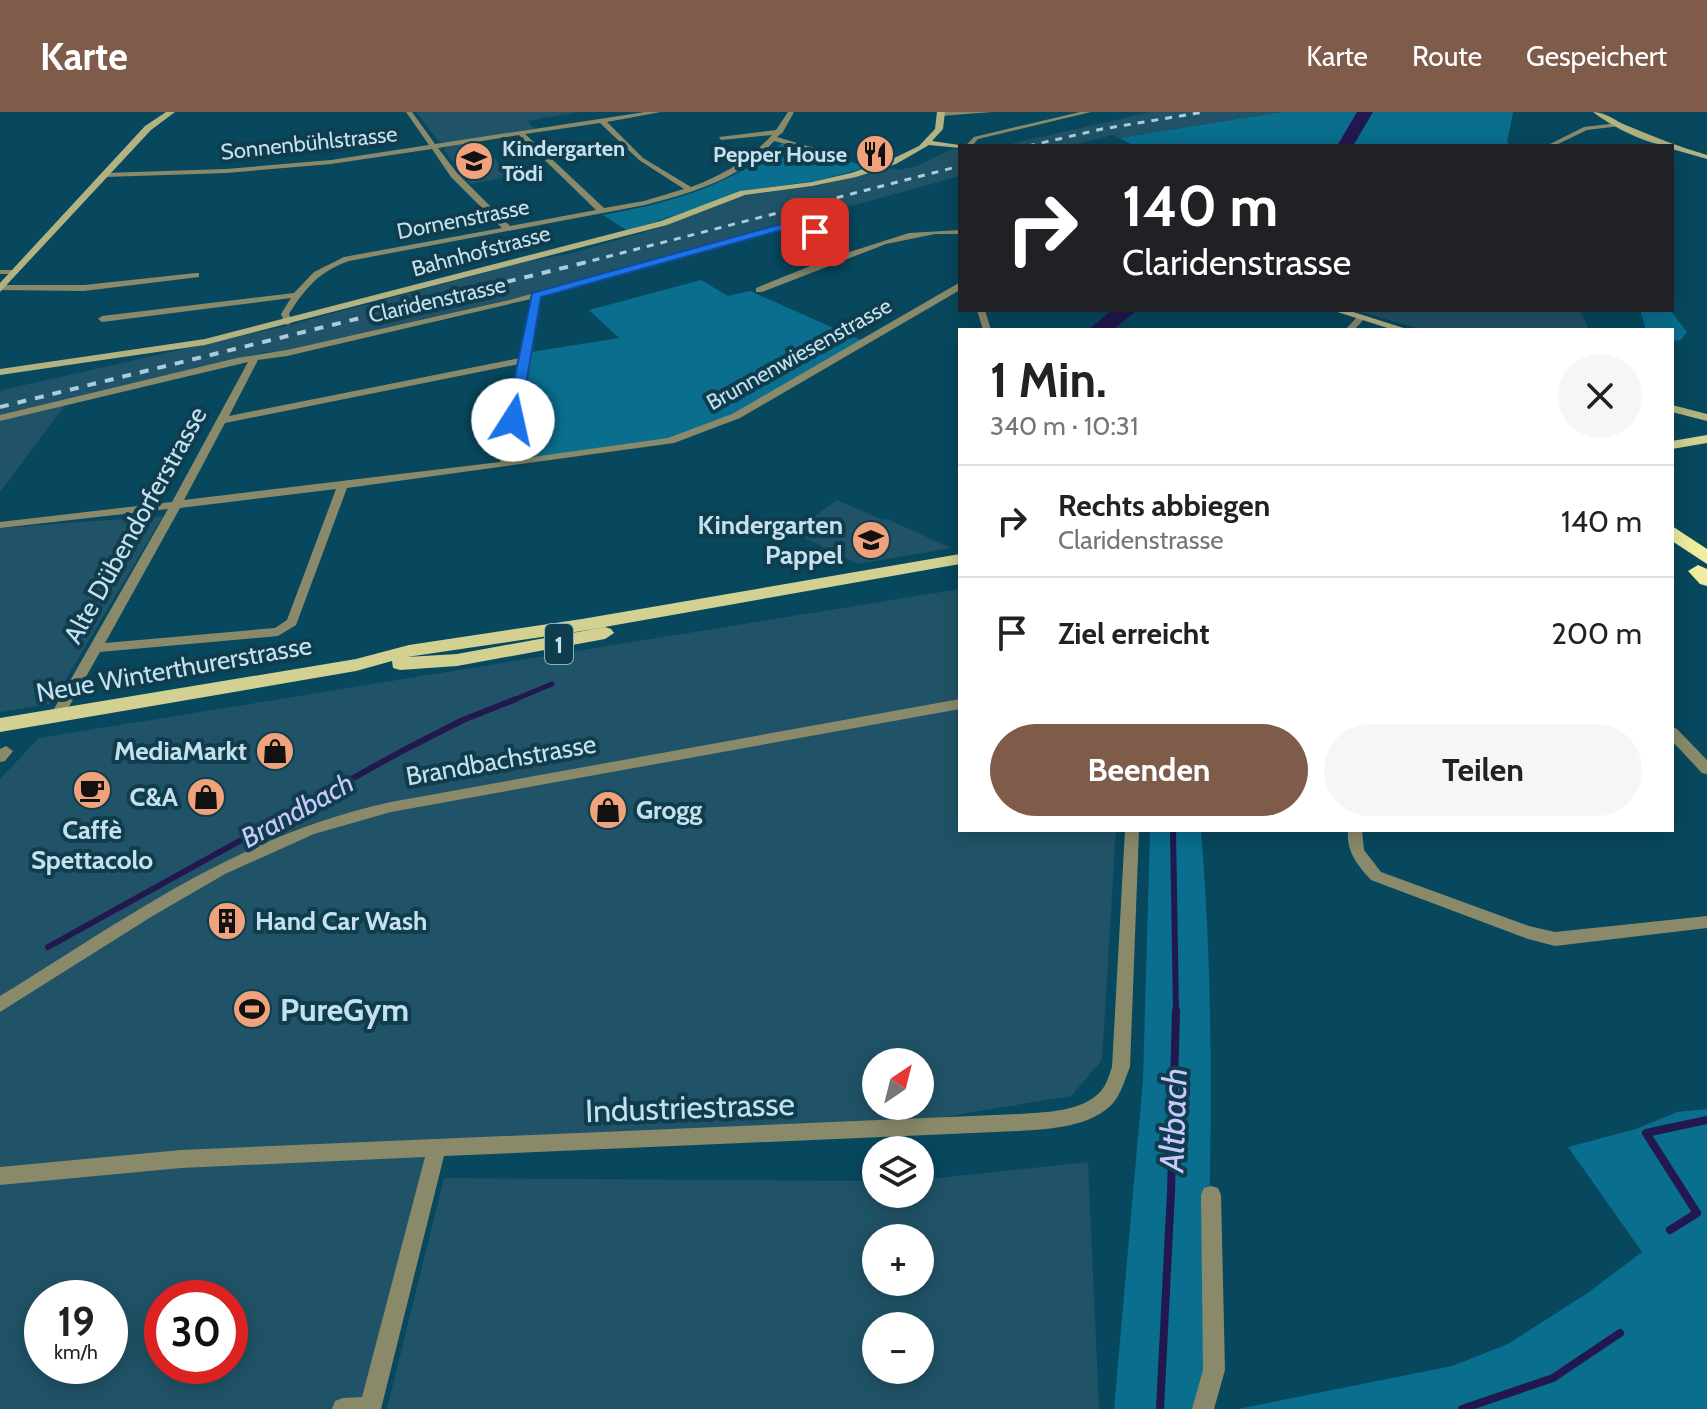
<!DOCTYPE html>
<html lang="de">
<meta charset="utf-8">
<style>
body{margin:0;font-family:Cabin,sans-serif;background:#f6f6f6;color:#222;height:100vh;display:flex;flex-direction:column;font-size:30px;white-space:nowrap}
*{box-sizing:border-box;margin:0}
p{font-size:26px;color:#767676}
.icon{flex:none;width:44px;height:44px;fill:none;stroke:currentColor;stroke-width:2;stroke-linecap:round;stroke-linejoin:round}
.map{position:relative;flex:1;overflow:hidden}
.details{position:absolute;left:958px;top:216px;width:716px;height:504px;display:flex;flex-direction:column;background:#fff;border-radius:0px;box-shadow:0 4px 20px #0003}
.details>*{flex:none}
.banner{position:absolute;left:958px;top:32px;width:716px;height:168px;border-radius:0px;box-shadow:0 4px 20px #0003;background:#202124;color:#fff;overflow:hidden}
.needle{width:52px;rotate:35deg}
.buttons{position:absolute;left:862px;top:936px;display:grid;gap:16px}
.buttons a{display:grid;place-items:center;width:72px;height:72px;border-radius:50%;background:#fff;box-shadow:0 4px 20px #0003;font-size:40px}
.speed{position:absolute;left:24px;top:1168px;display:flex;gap:16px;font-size:40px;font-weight:700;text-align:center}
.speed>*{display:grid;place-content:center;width:104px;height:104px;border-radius:50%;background:#fff;box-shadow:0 4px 20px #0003;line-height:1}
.speed small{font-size:20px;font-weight:400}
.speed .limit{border:12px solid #d22;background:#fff;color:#111}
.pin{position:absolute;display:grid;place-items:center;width:68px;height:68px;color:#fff;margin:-34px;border-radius:16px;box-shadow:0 4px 12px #0006}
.me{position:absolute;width:88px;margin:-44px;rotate:10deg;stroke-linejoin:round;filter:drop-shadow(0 0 6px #0008)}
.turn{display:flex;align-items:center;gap:28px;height:168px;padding:0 32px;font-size:36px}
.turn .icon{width:104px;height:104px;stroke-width:2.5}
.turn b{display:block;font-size:56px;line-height:68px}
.round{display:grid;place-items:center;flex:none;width:84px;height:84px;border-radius:42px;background:#f6f6f6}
.summary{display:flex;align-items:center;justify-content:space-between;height:136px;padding:0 32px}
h1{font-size:48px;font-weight:700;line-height:60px}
.cta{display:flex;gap:16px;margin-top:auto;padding:16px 32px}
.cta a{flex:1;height:92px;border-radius:48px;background:#7f5c4a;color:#fff;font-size:32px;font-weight:700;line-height:92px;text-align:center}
.cta a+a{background:#f6f6f6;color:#222}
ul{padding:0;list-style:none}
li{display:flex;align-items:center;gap:24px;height:112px;padding:0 32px;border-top:2px solid #e0e0e0}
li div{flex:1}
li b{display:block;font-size:30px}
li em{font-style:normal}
header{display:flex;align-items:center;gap:48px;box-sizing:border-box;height:112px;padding:0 40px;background:#7f5c4a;color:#fff}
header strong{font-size:38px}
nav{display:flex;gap:44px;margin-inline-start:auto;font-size:28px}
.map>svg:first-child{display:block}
.built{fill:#205367;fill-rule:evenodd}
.green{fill:#0a6e8e}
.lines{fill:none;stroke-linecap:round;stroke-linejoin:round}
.stream-far2{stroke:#23174f;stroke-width:5}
.stream-far1{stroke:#23174f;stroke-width:6}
.stream{stroke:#23174f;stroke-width:8}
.river{fill:#23174f;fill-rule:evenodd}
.street{fill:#8a8a6b;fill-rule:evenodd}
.secondary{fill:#b3b281;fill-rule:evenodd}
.primary{fill:#d2d191;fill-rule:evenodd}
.highway{fill:#eeeda0;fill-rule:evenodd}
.rail-far1{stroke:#abccda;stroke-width:3;stroke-dasharray:7 7;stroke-linecap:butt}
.rail{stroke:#abccda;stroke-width:4;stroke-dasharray:9 9;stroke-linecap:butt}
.route{fill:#1a73e8;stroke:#114b97;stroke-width:2}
.labels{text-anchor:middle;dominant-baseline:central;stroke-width:8;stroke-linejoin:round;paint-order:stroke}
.far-street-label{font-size:22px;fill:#c5e1ee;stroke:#103d4d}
.far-poi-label{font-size:22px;font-weight:bold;fill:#c5e1ee;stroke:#103d4d;text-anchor:start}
.shield{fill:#103d4d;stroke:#8fb0be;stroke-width:2}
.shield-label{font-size:24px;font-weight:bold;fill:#c5e1ee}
.street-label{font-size:26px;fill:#c5e1ee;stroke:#103d4d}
.poi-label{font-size:26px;font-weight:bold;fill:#c5e1ee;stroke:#103d4d;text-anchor:end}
.water-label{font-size:28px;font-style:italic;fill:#cac7fe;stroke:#103d4d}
.near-poi-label{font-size:32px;font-weight:bold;fill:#c5e1ee;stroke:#103d4d;text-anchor:start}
.near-street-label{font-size:32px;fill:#c5e1ee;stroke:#103d4d}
.near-water-label{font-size:34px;font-style:italic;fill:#cac7fe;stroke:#103d4d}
</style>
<header>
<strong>Karte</strong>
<nav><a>Karte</a><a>Route</a><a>Gespeichert</a></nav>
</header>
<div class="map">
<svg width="1707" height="1297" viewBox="0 0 1707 1297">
<rect width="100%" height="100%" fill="#07485e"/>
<g class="built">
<polygon points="416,0 579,0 527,9 535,17 445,31 438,29"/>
<polygon points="1151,0 1281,0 1119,26 1113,23 1070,34 1001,34"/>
<polygon points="479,29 510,64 471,72 444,38 448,34"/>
<polygon points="952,37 960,38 960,64 516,186 280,240 265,240 0,304 0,279 7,277 290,213 529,149 569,142 655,117 737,85 826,72 888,55 899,58 917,54"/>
<polygon points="1355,198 1580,198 1589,218 1423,218"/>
<polygon points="65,293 0,380 0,309"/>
<polygon points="837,388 883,408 885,406 951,436 858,452 792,420"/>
<polygon points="163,404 51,592 0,600 0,416"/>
<path d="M960 477V718H1116L1102 948 1071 984 889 1014 430 1028 359 1297H0V667L39 626ZM876 950H920V994H876ZM42 1186H110V1254H42ZM162 1186H230V1254H162Z"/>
<path d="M1088 1050 1099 1297H387L444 1066 876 1069V1082H920V1068ZM876 1126H920V1170H876ZM920 1214V1258H876V1214Z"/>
</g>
<g class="green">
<polygon points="1281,0 1513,0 1507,31 1517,34 1135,34 1119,26"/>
<path d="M782 31 869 55 816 69 750 78 628 119 603 103C669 91 729 75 782 31Z"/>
<polygon points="701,168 728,184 750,179 863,229 736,304 670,329 505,353 525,241 619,226 589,198"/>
<polygon points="1640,198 1670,198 1687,220 1681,228 1672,229 1672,218 1646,218"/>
<path d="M1150 718H1201C1217 911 1210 1104 1203 1297H1114L1143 968Z"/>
<polygon points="1707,997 1707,1297 1238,1297 1452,1254 1508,1232 1589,1180 1642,1140 1568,1035 1636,1017 1677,1000"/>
</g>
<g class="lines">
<polyline class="stream-far2" points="511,589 552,572"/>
<g class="stream-far1">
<polyline points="1173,718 1176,901"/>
<polyline points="48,835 402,639 463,608 516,587"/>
</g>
<g class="stream">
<polyline points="1670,1118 1697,1101 1646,1021 1707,1008"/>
<polyline points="1160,1297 1171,1080 1176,899"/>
<polyline points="1462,1297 1553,1266 1620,1221"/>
</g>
<g class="river">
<polygon points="1357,0 1373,0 1353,34 1337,34"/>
<polygon points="1112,198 1137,198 1113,218 1088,218"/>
</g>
<g class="street">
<path d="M406 0H412L435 32 645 0H661L607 10 643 46 691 75C723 63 749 48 772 23L721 28 719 25 776 18 788 0H794L783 20 777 25 831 41 828 43 774 29C741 67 692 81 645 93L349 149C320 159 305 176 289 202L292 210 288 213 285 212 281 202 291 186 102 210 98 207 102 204 294 181 314 160 344 145 502 116 451 65 432 37 331 52 226 61 105 65 101 63 105 61 226 57 331 48 429 33ZM600 11 639 48 684 77 644 89 604 96 525 22ZM519 23 596 98 510 114 457 61 438 36Z"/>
<polygon points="992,0 941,4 938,2 943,0"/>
<polygon points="1080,0 1091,0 978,27 972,34 965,34 974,25"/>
<polygon points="1618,11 1620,14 1587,18 1554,34 1546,34 1584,15"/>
<path d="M789 111H806L817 114 822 132 837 144 909 121 960 118V122H935L886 132 762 180H756V176L830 146 815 132 810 117 789 115 540 185 511 348 668 326 732 302 957 172 960 171V178L740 306 674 331 347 376 296 513 278 524 100 540 62 607H52L50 604 168 397 0 416V410L172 390 248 250 0 309V303L237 246 287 238 509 188ZM531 187 520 246 229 304 258 248 287 244ZM519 252 500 350 184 388 225 311ZM336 377 287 508 275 516 105 531 180 396Z"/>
<polygon points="0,158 15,158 19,160 15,162 0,162"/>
<polygon points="196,161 199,161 199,165 84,179 0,178 1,173 84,173"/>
<polygon points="977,198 985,198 991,218 983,218"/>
<polygon points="1359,203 1366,205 1354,218 1345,218"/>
<path d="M960 587V597L391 700 314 722 225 762 151 805 0 900V884C130 804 239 723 391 690Z"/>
<polygon points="1672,615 1677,617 1707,648 1707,662 1702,661 1672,629"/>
<polygon points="6,634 13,639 5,649 0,650 0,637"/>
<path d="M1125 718H1139L1130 955C1125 966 1122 980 1114 990 1093 1015 1049 1017 1019 1019L444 1044 381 1297H332L335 1289 343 1286 362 1285 425 1045 181 1056 0 1073V1055L181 1038 1019 1002C1046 1000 1082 1000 1101 979 1107 972 1109 963 1112 955Z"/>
<path d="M1348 718H1362L1364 738 1381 760 1529 814 1555 820 1707 804V816L1555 834 1528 827 1371 768C1357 753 1346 739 1348 718Z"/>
<polygon points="1211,1074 1218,1076 1221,1083 1225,1258 1214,1297 1192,1297 1203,1258 1201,1083 1204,1076"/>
</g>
<g class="secondary">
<polygon points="166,0 175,0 151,18 0,180 0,171 145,14"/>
<polygon points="937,0 945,0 943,17 932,29 966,34 960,34 960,36 929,33 896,52 856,65 812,74 745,83 667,113 205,233 0,263 0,257 205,227 661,109 740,79 812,70 851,61 890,48 919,34 935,17"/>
<path d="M1593 0C1607 0 1616 10 1628 14 1654 25 1680 35 1707 43V47L1672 37V34C1649 34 1611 14 1593 0Z"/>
<polygon points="1331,198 1347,198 1410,218 1394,218"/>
<polygon points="1672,293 1707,302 1707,309 1672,300"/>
</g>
<g class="primary">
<polygon points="1707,323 1707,331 1672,337 1672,329"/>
<polygon points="960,442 960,452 582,519 407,545 457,542 605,515 611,517 614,521 605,527 457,554 400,558 393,556 392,549 356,559 0,620 0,606 356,547 409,533 582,507"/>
</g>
<g class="highway">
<polygon points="1672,414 1707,437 1707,452 1672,429"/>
<polygon points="1698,453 1707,457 1707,474 1700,472 1688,459"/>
</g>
<g class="rail-far1">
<polyline points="1028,34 1102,17 1204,0"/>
<polyline points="579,152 960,54"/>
</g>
<polyline class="rail" points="0,295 587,150"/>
</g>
<path class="route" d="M806 110 819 118V122C811 123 803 116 789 116L541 185 520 308 513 312 506 308 532 181 785 111Z"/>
<defs>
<g id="restaurant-disc" transform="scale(2)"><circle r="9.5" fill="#f0a27a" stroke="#103d4d"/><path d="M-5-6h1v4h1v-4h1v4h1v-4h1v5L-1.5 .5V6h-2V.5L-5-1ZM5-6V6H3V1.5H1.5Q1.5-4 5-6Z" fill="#111"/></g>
<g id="school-disc" transform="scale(2)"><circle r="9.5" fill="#f0a27a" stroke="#103d4d"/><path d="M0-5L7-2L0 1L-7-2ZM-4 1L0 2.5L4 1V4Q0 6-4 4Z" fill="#111"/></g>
<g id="shop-disc" transform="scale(2)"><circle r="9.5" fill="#f0a27a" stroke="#103d4d"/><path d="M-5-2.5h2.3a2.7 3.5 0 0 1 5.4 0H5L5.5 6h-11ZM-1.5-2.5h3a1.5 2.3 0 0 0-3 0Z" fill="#111"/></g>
<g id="cafe-disc" transform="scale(2)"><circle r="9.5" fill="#f0a27a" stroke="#103d4d"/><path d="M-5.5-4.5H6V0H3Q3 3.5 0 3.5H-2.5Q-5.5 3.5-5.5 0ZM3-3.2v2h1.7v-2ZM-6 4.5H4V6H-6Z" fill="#111"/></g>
<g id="building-disc" transform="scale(2)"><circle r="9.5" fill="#f0a27a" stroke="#103d4d"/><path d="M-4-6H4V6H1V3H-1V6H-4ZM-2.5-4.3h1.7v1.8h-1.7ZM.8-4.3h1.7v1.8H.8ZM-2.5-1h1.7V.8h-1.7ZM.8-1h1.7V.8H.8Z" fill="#111"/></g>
<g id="stadium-disc" transform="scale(2)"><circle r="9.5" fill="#f0a27a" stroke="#103d4d"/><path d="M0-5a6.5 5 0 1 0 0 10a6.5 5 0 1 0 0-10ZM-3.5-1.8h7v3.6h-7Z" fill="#111"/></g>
</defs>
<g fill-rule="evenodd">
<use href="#restaurant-disc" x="875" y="42"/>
<use href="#school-disc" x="474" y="49"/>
<use href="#school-disc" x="871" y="428"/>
<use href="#shop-disc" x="275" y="639"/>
<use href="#cafe-disc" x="92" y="678"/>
<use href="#shop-disc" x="206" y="685"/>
<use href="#shop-disc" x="608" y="698"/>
<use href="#building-disc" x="227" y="809"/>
<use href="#stadium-disc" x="252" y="897"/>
</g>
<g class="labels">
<g class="far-street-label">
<text transform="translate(309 31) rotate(-6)">Sonnenbühlstrasse</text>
<text transform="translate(463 107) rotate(-11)">Dornenstrasse</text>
<text transform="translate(481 139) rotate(-15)">Bahnhofstrasse</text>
<text transform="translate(437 188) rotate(-13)">Claridenstrasse</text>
<text transform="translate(799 242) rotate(-29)">Brunnenwiesenstrasse</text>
</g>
<g class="far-poi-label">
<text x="502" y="36">Kindergarten<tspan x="502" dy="25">Tödi</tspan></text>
<text x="847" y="42" text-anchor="end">Pepper House</text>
</g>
<rect class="shield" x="545" y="512" width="28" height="40" rx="6"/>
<g class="shield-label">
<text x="559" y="532">1</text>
</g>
<g class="street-label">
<text transform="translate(135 413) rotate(-61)">Alte Dübendorferstrasse</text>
<text transform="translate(174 557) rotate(-10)">Neue Winterthurerstrasse</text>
<text transform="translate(501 648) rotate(-10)">Brandbachstrasse</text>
</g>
<g class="poi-label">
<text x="843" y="413">Kindergarten<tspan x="843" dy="30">Pappel</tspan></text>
<text x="247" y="639">MediaMarkt</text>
<text x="178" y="685">C&amp;A</text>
<text x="636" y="698" text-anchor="start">Grogg</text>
<text x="92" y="718" text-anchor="middle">Caffè<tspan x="92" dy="30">Spettacolo</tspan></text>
<text x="255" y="809" text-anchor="start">Hand Car Wash</text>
</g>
<g class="water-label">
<text transform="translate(297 698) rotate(-29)">Brandbach</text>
</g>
<g class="near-poi-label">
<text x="280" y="897">PureGym</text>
</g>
<g class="near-street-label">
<text transform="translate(690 995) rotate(-2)">Industriestrasse</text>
</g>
<g class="near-water-label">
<text transform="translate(1173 1008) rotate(-88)">Altbach</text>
</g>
</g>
</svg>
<div class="buttons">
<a><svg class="needle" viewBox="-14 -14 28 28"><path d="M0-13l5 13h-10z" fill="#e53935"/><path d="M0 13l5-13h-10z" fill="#767676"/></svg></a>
<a><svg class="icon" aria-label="layers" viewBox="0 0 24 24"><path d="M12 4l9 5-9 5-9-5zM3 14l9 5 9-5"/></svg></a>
<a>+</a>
<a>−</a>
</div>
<div class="speed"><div>19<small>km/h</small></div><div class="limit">30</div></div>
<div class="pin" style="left:815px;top:120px;background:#d93025"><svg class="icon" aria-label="arrive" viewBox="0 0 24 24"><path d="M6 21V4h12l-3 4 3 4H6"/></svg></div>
<svg class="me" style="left:513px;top:308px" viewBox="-20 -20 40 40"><circle r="19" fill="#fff"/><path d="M0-13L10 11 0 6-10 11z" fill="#1a73e8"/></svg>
<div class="banner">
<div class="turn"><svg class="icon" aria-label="right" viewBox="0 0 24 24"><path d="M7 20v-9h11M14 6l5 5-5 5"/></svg><div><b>140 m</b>Claridenstrasse</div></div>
</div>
<section class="details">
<div class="summary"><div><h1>1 Min.</h1><p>340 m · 10:31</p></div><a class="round"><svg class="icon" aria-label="close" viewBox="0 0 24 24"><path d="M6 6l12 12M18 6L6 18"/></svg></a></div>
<ul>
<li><svg class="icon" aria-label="right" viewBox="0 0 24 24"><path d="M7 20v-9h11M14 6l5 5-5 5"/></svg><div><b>Rechts abbiegen</b><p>Claridenstrasse</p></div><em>140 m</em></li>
<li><svg class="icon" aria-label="arrive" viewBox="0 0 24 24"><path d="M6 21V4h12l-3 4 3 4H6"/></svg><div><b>Ziel erreicht</b></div><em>200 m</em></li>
</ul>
<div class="cta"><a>Beenden</a><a>Teilen</a></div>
</section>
</div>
